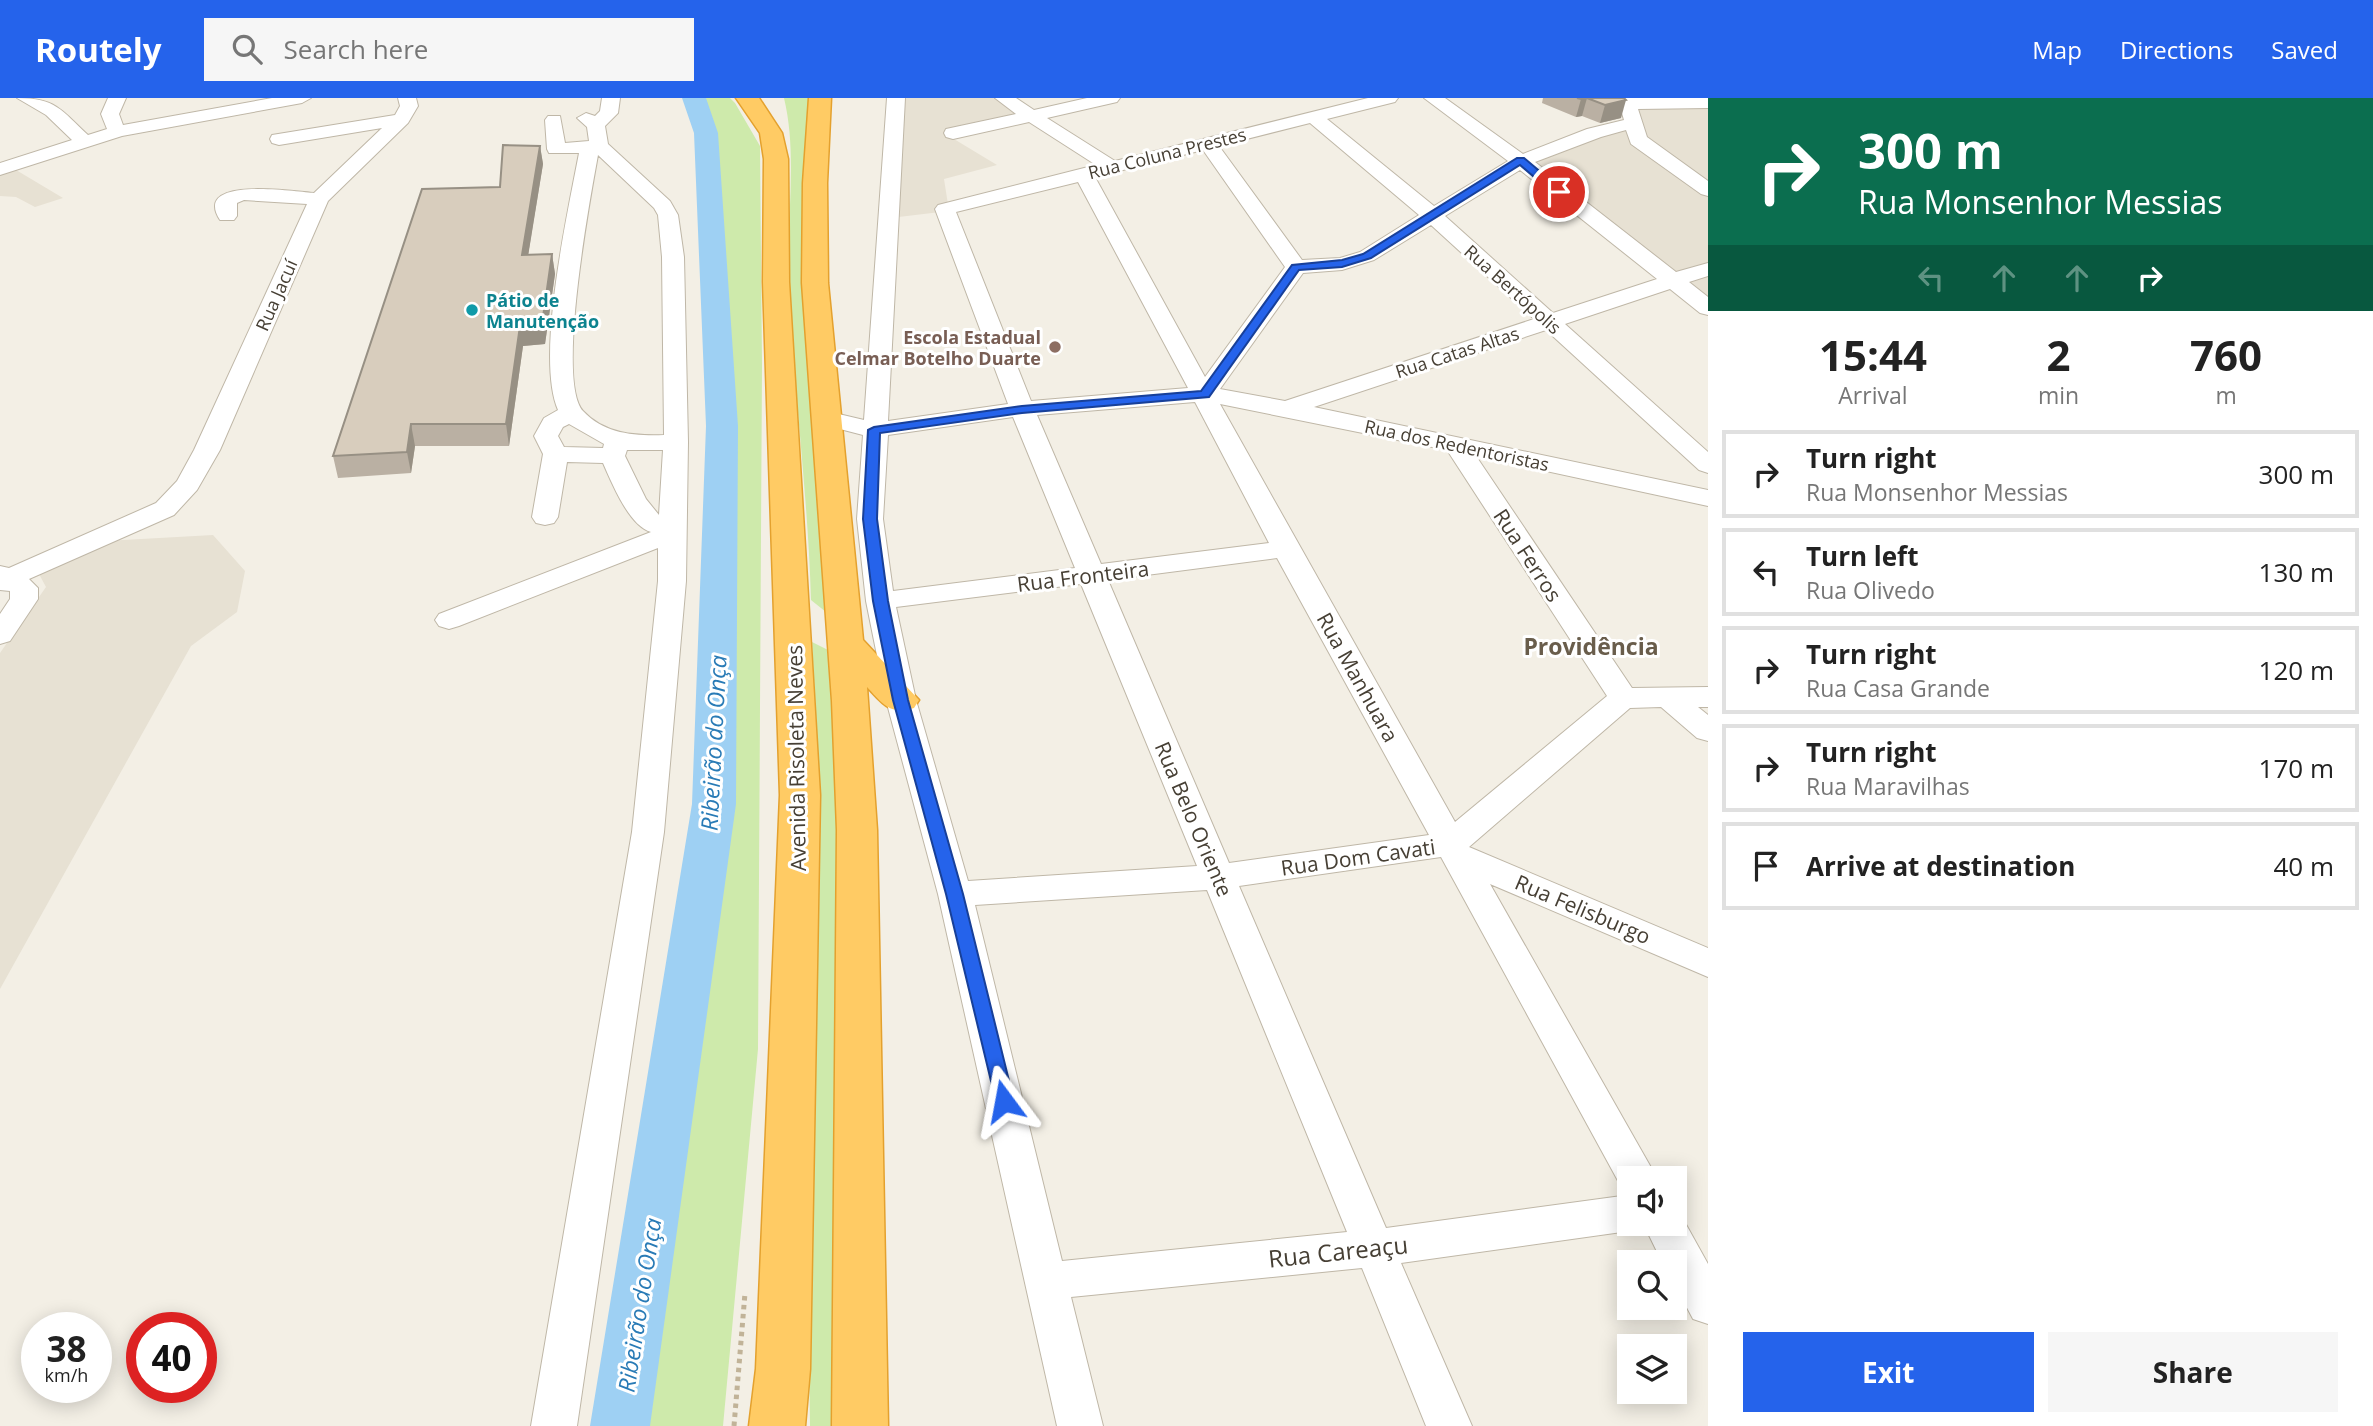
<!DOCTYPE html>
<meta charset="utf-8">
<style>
body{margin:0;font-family:"Open Sans",sans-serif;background:#f6f6f6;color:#222;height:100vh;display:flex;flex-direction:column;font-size:26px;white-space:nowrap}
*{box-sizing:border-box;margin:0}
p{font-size:23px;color:#767676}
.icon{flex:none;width:38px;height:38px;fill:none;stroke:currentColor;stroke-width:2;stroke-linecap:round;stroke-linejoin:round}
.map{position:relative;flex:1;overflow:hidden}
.side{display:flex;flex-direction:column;background:#fff;width:665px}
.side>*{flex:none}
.hud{background:#0b6e4f;color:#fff;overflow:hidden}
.tools{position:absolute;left:1617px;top:1068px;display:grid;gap:14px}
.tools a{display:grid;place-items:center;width:70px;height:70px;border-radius:0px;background:#fff;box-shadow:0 4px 18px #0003;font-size:35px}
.speed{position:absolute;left:21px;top:1214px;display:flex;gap:14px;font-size:35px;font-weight:700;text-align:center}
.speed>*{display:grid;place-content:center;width:91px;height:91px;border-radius:50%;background:#fff;box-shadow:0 4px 18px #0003;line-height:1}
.speed small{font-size:18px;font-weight:400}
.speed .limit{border:10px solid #d22;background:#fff;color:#111}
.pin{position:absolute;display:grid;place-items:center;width:60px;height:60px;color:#fff;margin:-30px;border:4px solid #fff;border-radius:50%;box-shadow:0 2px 7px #0007}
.me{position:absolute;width:77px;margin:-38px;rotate:347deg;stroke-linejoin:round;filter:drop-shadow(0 0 5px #0008)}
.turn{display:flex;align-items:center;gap:24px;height:147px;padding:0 35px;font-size:32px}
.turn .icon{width:91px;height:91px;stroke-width:2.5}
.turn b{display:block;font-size:49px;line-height:60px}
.lanes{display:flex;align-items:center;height:66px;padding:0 35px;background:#0003;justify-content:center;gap:35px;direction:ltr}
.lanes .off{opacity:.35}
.eta{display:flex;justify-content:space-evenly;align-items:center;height:119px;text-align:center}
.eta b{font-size:42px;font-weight:700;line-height:49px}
.primary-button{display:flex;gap:14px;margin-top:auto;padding:14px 35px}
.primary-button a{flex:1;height:80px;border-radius:0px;background:#2563eb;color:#fff;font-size:28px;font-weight:700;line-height:80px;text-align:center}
.primary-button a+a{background:#f6f6f6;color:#222}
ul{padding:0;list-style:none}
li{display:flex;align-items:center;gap:21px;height:88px;margin:0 14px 10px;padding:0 21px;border:4px solid #e0e0e0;border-radius:0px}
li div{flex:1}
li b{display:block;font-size:26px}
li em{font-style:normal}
header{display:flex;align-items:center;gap:42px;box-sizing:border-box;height:98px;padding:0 35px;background:#2563eb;color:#fff}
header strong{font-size:33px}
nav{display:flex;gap:38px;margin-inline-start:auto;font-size:24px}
.search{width:490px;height:63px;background:#f6f6f6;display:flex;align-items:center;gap:18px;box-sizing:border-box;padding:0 24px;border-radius:0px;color:#767676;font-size:26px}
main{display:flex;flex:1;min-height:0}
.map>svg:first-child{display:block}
.residential{fill:#e7e1d3}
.green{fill:#ceeaab}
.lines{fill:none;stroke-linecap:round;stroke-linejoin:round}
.river{fill:#9ed0f3;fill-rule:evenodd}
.minor-casing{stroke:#bfb7a7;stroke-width:2}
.highway-casing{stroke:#e4a12e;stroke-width:3}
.path{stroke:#c1b398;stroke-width:5;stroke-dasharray:4.5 4.5;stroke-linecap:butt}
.minor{fill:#fff;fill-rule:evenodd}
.highway{fill:#ffcb64;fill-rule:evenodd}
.wall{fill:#bab0a3}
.shaded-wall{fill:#979084}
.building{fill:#d8cdbd;stroke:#979084;stroke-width:2}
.route{fill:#2563eb;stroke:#184099;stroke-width:2}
.culture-dot{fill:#0f9aa8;stroke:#fff;stroke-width:2.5}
.education-dot{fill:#8d6e63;stroke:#fff;stroke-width:2.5}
.labels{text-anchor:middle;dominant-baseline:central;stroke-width:6;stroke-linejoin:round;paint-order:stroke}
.far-street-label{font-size:18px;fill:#463f34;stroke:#fff}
.far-culture-label{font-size:18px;font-weight:bold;fill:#0d838f;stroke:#fff;text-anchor:start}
.far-education-label{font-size:18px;font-weight:bold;fill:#785e54;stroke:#fff;text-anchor:end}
.street-label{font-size:21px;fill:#463f34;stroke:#fff}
.neighbourhood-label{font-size:23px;font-weight:bold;fill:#695d4b;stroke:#fff}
.water-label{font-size:23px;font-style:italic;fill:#297bb6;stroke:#fff}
.near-street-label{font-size:24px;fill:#463f34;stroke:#fff}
</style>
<header>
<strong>Routely</strong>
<div class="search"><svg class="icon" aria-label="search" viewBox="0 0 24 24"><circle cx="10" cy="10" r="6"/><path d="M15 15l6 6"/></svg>Search here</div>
<nav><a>Map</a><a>Directions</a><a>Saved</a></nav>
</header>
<main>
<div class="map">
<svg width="1708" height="1328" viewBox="0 0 1708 1328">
<rect width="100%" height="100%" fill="#f3efe5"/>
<g class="residential">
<polygon points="896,0 1004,0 1031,18 949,38 997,67 944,81 949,113 890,120"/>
<polygon points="1708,5 1708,212 1521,63 1634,25 1630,12"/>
<polygon points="11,69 63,100 35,109 16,99 0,98 0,73"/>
<polygon points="213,437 245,473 237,514 191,548 0,891 0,555 46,489 39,476 105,443"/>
</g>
<g class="green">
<polygon points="698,0 730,0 735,5 760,48 762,267 758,951 723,1328 633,1328 717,735 725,476 726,269 713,50 704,7"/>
<path d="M784 0H809L802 119 803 196 826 514 811 502C808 395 793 288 789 181 786 122 798 58 784 0Z"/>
<polygon points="812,544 828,552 841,762 832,1328 810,1328 808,1182 818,656"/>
</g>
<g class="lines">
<polygon class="river" points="682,0 706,0 718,35 738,328 736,706 650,1328 590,1328 692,706 706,328 694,35"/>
<g class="minor-casing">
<g id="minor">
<path d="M17 0C56 0 61 12 88 37L107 31 101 16 108 0H126L119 16 123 27 272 0H311L302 5 122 38 0 77V65L72 42 46 17Z"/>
<path d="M398 0H416L418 8 408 25 328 103 220 352 197 392 174 417 29 481 38 490V501L10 543 0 546V516L10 501V493L0 492V468L9 470 156 405 177 383 194 352 307 106 244 102 237 105V118L234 122H220C191 77 297 94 314 95L382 30 279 47 272 45 270 41 272 37 395 17 400 8Z"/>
<path d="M602 0H620L618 15 605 28 608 46 670 103 678 117 684 159 688 344 686 483 664 734 577 1328H531L632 734 658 483V450L459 528 449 531 439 528 435 522 439 516 651 434C629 428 612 385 603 365L567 364 558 419 554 425 545 427 536 425 532 419 543 356 534 338 544 320 558 312C535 259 568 114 579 55H549L547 51 545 22 548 18H560L565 45 589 43 587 29 577 20 586 15 595 18 600 13ZM598 57 654 110 658 117 662 159 664 337C635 338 604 336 583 313 556 283 590 101 598 57ZM569 326 604 346 603 350 564 349 558 338 563 329ZM627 352H663L659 417 646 401 625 358Z"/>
<path d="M887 0H905L888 323 1008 306 935 111 938 107 1096 67 1029 24 953 41 946 39 944 35 946 31 1016 16 995 0H1016L1034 12 1087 0H1120L1117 4 1047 20 1115 63 1368 0H1398L1395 4 1327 21 1434 108 1508 63 1424 0H1445L1523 56 1587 31 1624 22 1622 15 1602 0H1708V10L1638 11 1647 39 1708 83V98L1701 96 1631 46 1626 32 1601 39 1535 64 1676 174 1708 165V178L1689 184 1708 199V217L1700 215 1670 191 1565 226 1708 354V375L1699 372 1546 232 1314 309 1708 392V408L1476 358 1632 590 1708 589V609H1698L1708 617V643L1697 640 1661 609 1630 610 1469 749 1708 850V879L1490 786 1657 1080H1629V1094L1623 1092 1441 759 1239 788 1386 1130 1629 1097V1125H1675V1111L1678 1112 1708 1166V1226L1693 1221 1675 1187V1164H1662L1644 1127 1629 1133 1401 1165 1472 1328H1426L1362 1170 1071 1199 1103 1328H1057L938 796 886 602 866 503 857 421 863 337 817 325 814 320 817 315 826 313 864 322ZM1310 25 1419 117 1360 154 1340 160 1302 162 1219 48ZM1203 52 1285 169 1205 279 1095 79ZM1520 72 1657 181 1553 215 1445 118ZM1078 84 1188 290 1031 303 956 114ZM1431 127 1534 221 1285 303 1220 291 1303 175 1342 172 1374 162ZM1195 304 1269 445 1101 466 1037 317ZM1220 306 1447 352 1607 598 1455 724ZM1013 319 1075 470 893 493 883 421 888 337ZM1277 460 1429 737 1229 765 1108 482ZM1081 486 1197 768 968 783 916 602 896 509ZM1207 792 1347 1134 1062 1163 975 807Z"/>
</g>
</g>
<g class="highway-casing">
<g id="highway">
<polygon points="736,0 759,0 782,35 788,61 789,184 820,697 810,1271 805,1328 749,1328 756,1271 780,697 763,184 764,61 760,35"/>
<path d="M809 0H831L827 85 828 185 863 542 919 602 914 610C889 617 883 606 867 589L877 732 888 1328H832L837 732 832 603 802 185 803 85Z"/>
</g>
</g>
<polyline class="path" points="734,1328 745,1195"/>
<use href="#minor" class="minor"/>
<use href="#highway" class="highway"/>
</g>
<g class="wall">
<polygon points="1543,0 1624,0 1621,20 1600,25 1582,18 1576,19 1542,5"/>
<polygon points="540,48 543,66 528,157 552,156 555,176 545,246 523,248 509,348 415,348 411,375 338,380 333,358"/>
</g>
<g class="shaded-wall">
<polygon points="1587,0 1582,18 1576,19 1581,1"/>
<polygon points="1626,2 1621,20 1600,25 1605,7"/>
<polygon points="540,48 543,66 525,177 522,157"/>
<polygon points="552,156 555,176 545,246 523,248 509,348 506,326 520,228"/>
<polygon points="411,326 415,348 411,375 407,354"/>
</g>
<g class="building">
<polygon points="1577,0 1624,0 1626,2 1605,7 1587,0 1581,1"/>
<polygon points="503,47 540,48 522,157 552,156 542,226 520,228 506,326 411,326 407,354 333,358 422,91 500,89"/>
</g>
<polygon class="route" points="1517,60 1524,60 1562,92 1562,97 1555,97 1520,67 1371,160 1342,169 1299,172 1209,299 1022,315 880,335 877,421 888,503 908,602 963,796 1014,1003 1011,1008 1004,1011 997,1008 946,796 893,602 873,503 863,421 868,332 874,329 1022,308 1201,293 1292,167 1342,162 1363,156"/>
<circle class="culture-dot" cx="472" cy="212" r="7"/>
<circle class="education-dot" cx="1055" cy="249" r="7"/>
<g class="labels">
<g class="far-street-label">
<text transform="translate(1167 55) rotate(-14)">Rua Coluna Prestes</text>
<text transform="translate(1513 191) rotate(42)">Rua Bertópolis</text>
<text transform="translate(276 197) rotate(-66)">Rua Jacuí</text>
<text transform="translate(1457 254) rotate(-18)">Rua Catas Altas</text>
<text transform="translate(1457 347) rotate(12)">Rua dos Redentoristas</text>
</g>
<g class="far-culture-label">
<text x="486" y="202">Pátio de<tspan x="486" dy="21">Manutenção</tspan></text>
</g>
<g class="far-education-label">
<text x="1041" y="239">Escola Estadual<tspan x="1041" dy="21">Celmar Botelho Duarte</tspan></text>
</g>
<g class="street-label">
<text transform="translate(1528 457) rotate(57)">Rua Ferros</text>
<text transform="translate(1083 478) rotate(-7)">Rua Fronteira</text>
<text transform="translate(1358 579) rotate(61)">Rua Manhuara</text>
<text transform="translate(796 660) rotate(-91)">Avenida Risoleta Neves</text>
<text transform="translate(1194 721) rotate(67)">Rua Belo Oriente</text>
<text transform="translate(1358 759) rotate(-8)">Rua Dom Cavati</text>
<text transform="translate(1583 811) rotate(23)">Rua Felisburgo</text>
</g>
<g class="neighbourhood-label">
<text x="1591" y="548">Providência</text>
</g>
<g class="water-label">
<text transform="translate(713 645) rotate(-87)">Ribeirão do Onça</text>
<text transform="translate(639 1207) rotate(-81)">Ribeirão do Onça</text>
</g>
<g class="near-street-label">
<text transform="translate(1338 1153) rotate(-6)">Rua Careaçu</text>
</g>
</g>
</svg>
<div class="tools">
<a><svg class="icon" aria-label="sound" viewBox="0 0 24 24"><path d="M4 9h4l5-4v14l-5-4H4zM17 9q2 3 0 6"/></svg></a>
<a><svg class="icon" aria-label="search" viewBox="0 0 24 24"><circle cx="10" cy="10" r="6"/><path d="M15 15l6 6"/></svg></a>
<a><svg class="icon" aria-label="layers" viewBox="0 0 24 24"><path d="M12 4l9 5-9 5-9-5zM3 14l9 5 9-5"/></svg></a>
</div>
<div class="speed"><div>38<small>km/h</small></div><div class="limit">40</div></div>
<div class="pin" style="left:1559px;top:94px;background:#d93025"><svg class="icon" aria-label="arrive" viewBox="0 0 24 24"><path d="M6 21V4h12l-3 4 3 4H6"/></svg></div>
<svg class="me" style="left:1004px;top:1003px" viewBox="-20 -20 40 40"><path d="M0-17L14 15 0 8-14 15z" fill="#2563eb" stroke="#fff" stroke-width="4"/></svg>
</div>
<section class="side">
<div class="hud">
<div class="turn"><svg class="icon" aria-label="right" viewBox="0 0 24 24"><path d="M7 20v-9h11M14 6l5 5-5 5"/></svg><div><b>300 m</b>Rua Monsenhor Messias</div></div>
<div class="lanes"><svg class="icon off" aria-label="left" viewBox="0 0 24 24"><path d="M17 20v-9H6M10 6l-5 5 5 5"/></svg><svg class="icon off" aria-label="ahead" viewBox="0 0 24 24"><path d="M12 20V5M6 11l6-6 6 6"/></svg><svg class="icon off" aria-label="ahead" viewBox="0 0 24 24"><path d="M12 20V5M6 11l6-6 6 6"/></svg><svg class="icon" aria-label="right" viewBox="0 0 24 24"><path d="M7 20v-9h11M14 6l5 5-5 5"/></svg></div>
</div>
<div class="eta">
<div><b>15:44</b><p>Arrival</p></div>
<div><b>2</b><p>min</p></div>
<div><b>760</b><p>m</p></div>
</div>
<ul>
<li><svg class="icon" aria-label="right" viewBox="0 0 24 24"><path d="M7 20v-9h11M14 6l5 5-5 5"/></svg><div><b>Turn right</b><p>Rua Monsenhor Messias</p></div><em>300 m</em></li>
<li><svg class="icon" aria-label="left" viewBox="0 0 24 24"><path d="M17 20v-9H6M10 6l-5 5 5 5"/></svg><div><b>Turn left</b><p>Rua Olivedo</p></div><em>130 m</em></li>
<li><svg class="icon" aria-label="right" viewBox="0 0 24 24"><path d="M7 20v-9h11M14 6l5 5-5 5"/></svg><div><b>Turn right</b><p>Rua Casa Grande</p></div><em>120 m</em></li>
<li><svg class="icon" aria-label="right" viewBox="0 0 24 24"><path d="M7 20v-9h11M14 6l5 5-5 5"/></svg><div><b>Turn right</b><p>Rua Maravilhas</p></div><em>170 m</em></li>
<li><svg class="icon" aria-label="arrive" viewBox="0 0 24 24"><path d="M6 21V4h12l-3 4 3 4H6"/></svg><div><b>Arrive at destination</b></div><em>40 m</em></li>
</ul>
<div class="primary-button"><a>Exit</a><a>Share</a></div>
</section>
</main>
